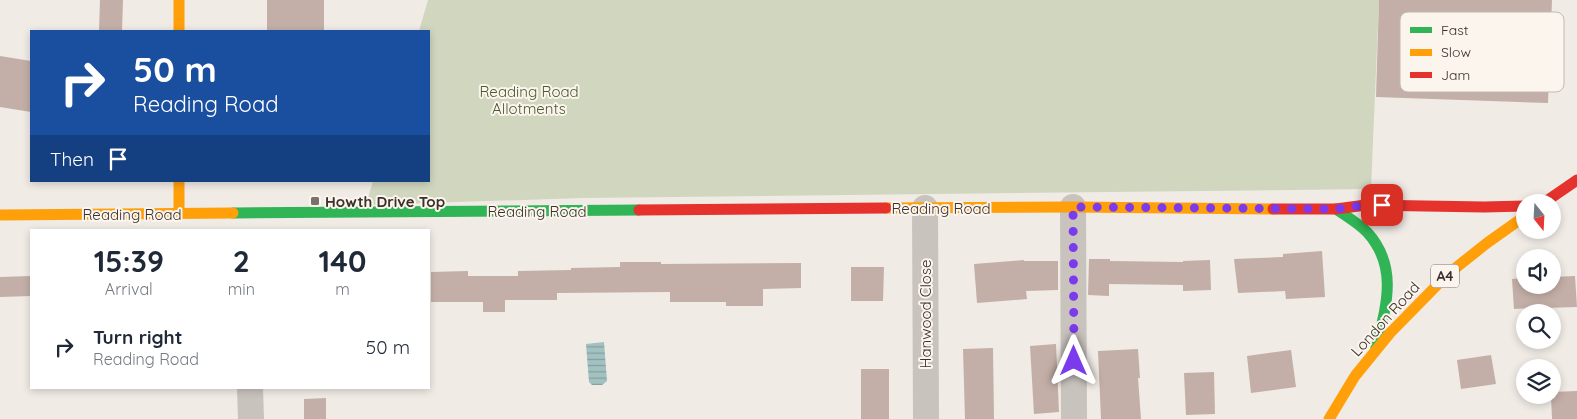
<!DOCTYPE html>
<style>
body{margin:0;font-family:Quicksand,sans-serif;background:#f2f2f3;color:#1f2937;height:100vh;display:flex;flex-direction:column;font-size:19px;white-space:nowrap}
*{box-sizing:border-box;margin:0}
p{font-size:16px;color:#747a83}
.icon{flex:none;width:28px;height:28px;fill:none;stroke:currentColor;stroke-width:2;stroke-linecap:round;stroke-linejoin:round}
.map{position:relative;flex:1;overflow:hidden}
.side{position:absolute;left:30px;top:229px;width:400px;height:160px;display:flex;flex-direction:column;background:#fff;border-radius:0px;box-shadow:0 2px 8px #0003}
.side>*{flex:none}
.banner{position:absolute;left:30px;top:30px;width:400px;height:152px;border-radius:0px;box-shadow:0 2px 8px #0003;background:#1a4fa0;color:#fff;overflow:hidden}
.needle{width:32px;rotate:162deg}
.buttons{position:absolute;left:1516px;top:194px;display:grid;gap:10px}
.buttons a{display:grid;place-items:center;width:45px;height:45px;border-radius:50%;background:#fff;box-shadow:0 2px 8px #0003;font-size:25px}
.pin{position:absolute;display:grid;place-items:center;width:42px;height:42px;color:#fff;margin:-21px;border-radius:10px;box-shadow:0 2px 8px #0006}
.me{position:absolute;width:55px;margin:-28px;rotate:0deg;stroke-linejoin:round;filter:drop-shadow(0 0 4px #0008)}
.turn{display:flex;align-items:center;gap:18px;height:105px;padding:0 20px;font-size:22px}
.turn .icon{width:65px;height:65px;stroke-width:2.5}
.turn b{display:block;font-size:35px;line-height:42px}
.then{display:flex;align-items:center;height:48px;padding:0 20px;background:#0003;gap:10px;font-size:19px}
.eta{display:flex;justify-content:space-evenly;align-items:center;height:85px;text-align:center}
.eta b{font-size:30px;font-weight:700;line-height:35px}
ul{padding:0;list-style:none}
li{display:flex;align-items:center;gap:15px;height:65px;padding:0 20px}
li div{flex:1}
li b{display:block;font-size:19px}
li em{font-style:normal}
.map>svg:first-child{display:block}
.green{fill:#d1d6bf}
.water{fill:url(#water-rules)}
.building{fill:#c3afa7}
.lines{fill:none;stroke-linecap:round;stroke-linejoin:round}
.street{stroke:#c9c3be;stroke-width:26}
.fast{stroke:#30b455;stroke-width:11}
.slow{stroke:#ff9f0a;stroke-width:11}
.jam{stroke:#e5322d;stroke-width:11}
.route{stroke:#7c3aed;stroke-width:9;stroke-dasharray:0 16.2}
.poi-dot{fill:#7a716c;stroke:#fbf5ee;stroke-width:2}
.labels{text-anchor:middle;dominant-baseline:central;stroke-width:4;stroke-linejoin:round;paint-order:stroke}
.shield{fill:#fbf5ee;stroke:#756b66;stroke-width:1}
.shield-label{font-size:14px;font-weight:bold;fill:#3b302b}
.park-label{font-size:15px;fill:#4a5a2e;stroke:#fbf5ee}
.poi-label{font-size:15px;font-weight:bold;fill:#3b302b;stroke:#fbf5ee;text-anchor:start}
.street-label{font-size:15px;fill:#3b302b;stroke:#fbf5ee}
.key{fill:#fbf5ee;stroke:#c1bab4;stroke-width:1}
.key-label{font-size:14px;fill:#3b302b}
</style>
<div class="map">
<svg width="1577" height="419" viewBox="0 0 1577 419">
<defs>
<pattern id="water-rules" width="6" height="5" patternUnits="userSpaceOnUse" patternTransform="scale(1.25)"><rect width="6" height="5" fill="#a1c2c1"/><path d="M0 2.5h6" fill="none" stroke="#849e9d"/></pattern>
</defs>
<rect width="100%" height="100%" fill="#f0ebe5"/>
<polygon class="green" points="428,0 1379,0 1371,189 583,198 366,205 373,181 429,181 429,31 419,31"/>
<polygon class="water" points="604,342 607,381 602,385 592,385 589,382 586,344"/>
<g class="building">
<polygon points="100,0 123,0 122,31 99,31"/>
<rect x="267" y="0" width="57" height="31"/>
<polygon points="1379,0 1552,0 1548,103 1376,97"/>
<polygon points="0,56 31,61 31,112 0,107"/>
<polygon points="1322,251 1325,297 1286,299 1285,291 1238,293 1234,259 1283,257 1283,254"/>
<polygon points="1089,259 1110,259 1110,261 1183,262 1183,261 1210,260 1211,290 1183,291 1183,285 1109,284 1109,296 1088,295"/>
<polygon points="1024,260 1024,261 1058,261 1058,290 1026,291 1027,299 977,303 974,264"/>
<polygon points="620,262 661,262 661,264 801,263 801,288 763,289 763,306 726,306 726,302 670,302 670,292 557,293 557,300 505,300 505,312 483,312 483,302 431,302 431,272 468,271 468,276 518,276 518,271 571,270 571,268 620,267"/>
<polygon points="851,267 884,267 883,301 851,301"/>
<polygon points="31,276 31,296 0,297 0,277"/>
<polygon points="1575,276 1577,307 1545,308 1545,307 1514,309 1512,279 1525,278 1525,285 1552,285 1552,277"/>
<polygon points="1056,344 1059,412 1034,414 1030,346"/>
<polygon points="993,348 994,419 965,419 963,349"/>
<polygon points="1138,349 1140,378 1138,378 1141,419 1101,419 1098,351"/>
<polygon points="1291,350 1296,387 1251,393 1247,356"/>
<polygon points="1491,355 1496,384 1461,389 1457,360"/>
<rect x="861" y="369" width="28" height="50"/>
<polygon points="1214,372 1215,414 1186,415 1184,373"/>
<polygon points="1577,391 1577,419 1552,419 1551,395 1552,395 1552,392"/>
<polygon points="326,398 326,419 304,419 304,399"/>
</g>
<g class="lines">
<g class="street">
<polyline points="1073,207 1074,419"/>
<polyline points="925,208 926,419"/>
<polyline points="250,388 251,419"/>
</g>
<g class="fast">
<path d="M1336 209C1346 216 1358 223 1367 232 1399 267 1386 307 1376 348"/>
<polyline points="233,213 639,210"/>
</g>
<g class="slow">
<polyline points="179,0 179,31"/>
<polyline points="179,181 179,214"/>
<polyline points="886,208 1073,207 1273,209"/>
<polyline points="0,215 233,213"/>
<polyline points="1329,419 1355,376 1390,333 1448,274 1487,243 1525,216"/>
</g>
<g class="jam">
<polyline points="1545,202 1577,180"/>
<polyline points="1273,209 1336,209 1366,205 1484,207 1525,206"/>
<polyline points="639,210 886,208"/>
</g>
</g>
<g class="lines">
<polyline class="route" points="1074,361 1073,207 1336,209 1366,205 1382,205"/>
</g>
<rect class="poi-dot" x="310" y="196" width="10" height="10" rx="2.5"/>
<g class="labels">
<rect class="shield" x="1431" y="264.5" width="28" height="23" rx="4"/>
<g class="shield-label">
<text x="1445" y="276">A4</text>
</g>
<g class="park-label">
<text x="529" y="91">Reading Road<tspan x="529" dy="17">Allotments</tspan></text>
</g>
<g class="poi-label">
<text x="325" y="201">Howth Drive Top</text>
</g>
<g class="street-label">
<text x="941" y="208">Reading Road</text>
<text x="537" y="211">Reading Road</text>
<text x="132" y="214">Reading Road</text>
<text transform="translate(925 314) rotate(-90)">Hanwood Close</text>
<text transform="translate(1385 319) rotate(-48)">London Road</text>
</g>
</g>
<rect x="1400" y="12" width="164" height="80" rx="8" class="key"/>
<rect x="1410" y="27" width="22" height="6" fill="#30b455"/>
<rect x="1410" y="49" width="22" height="7" fill="#ff9f0a"/>
<rect x="1410" y="72" width="22" height="6" fill="#e5322d"/>
<g class="key-label">
<text x="1441" y="35">Fast</text>
<text x="1441" y="57">Slow</text>
<text x="1441" y="80">Jam</text>
</g>
</svg>
<div class="buttons">
<a><svg class="needle" viewBox="-14 -14 28 28"><path d="M0-13l5 13h-10z" fill="#e53935"/><path d="M0 13l5-13h-10z" fill="#747a83"/></svg></a>
<a><svg class="icon" aria-label="sound" viewBox="0 0 24 24"><path d="M4 9h4l5-4v14l-5-4H4zM17 9q2 3 0 6"/></svg></a>
<a><svg class="icon" aria-label="search" viewBox="0 0 24 24"><circle cx="10" cy="10" r="6"/><path d="M15 15l6 6"/></svg></a>
<a><svg class="icon" aria-label="layers" viewBox="0 0 24 24"><path d="M12 4l9 5-9 5-9-5zM3 14l9 5 9-5"/></svg></a>
</div>
<div class="pin" style="left:1382px;top:205px;background:#d93025"><svg class="icon" aria-label="arrive" viewBox="0 0 24 24"><path d="M6 21V4h12l-3 4 3 4H6"/></svg></div>
<svg class="me" style="left:1074px;top:361px" viewBox="-20 -20 40 40"><path d="M0-17L14 15 0 8-14 15z" fill="#7c3aed" stroke="#fff" stroke-width="4"/></svg>
<div class="banner">
<div class="turn"><svg class="icon" aria-label="right" viewBox="0 0 24 24"><path d="M7 20v-9h11M14 6l5 5-5 5"/></svg><div><b>50 m</b>Reading Road</div></div>
<div class="then">Then<svg class="icon" aria-label="arrive" viewBox="0 0 24 24"><path d="M6 21V4h12l-3 4 3 4H6"/></svg></div>
</div>
<section class="side">
<div class="eta">
<div><b>15:39</b><p>Arrival</p></div>
<div><b>2</b><p>min</p></div>
<div><b>140</b><p>m</p></div>
</div>
<ul>
<li><svg class="icon" aria-label="right" viewBox="0 0 24 24"><path d="M7 20v-9h11M14 6l5 5-5 5"/></svg><div><b>Turn right</b><p>Reading Road</p></div><em>50 m</em></li>
</ul>
</section>
</div>
